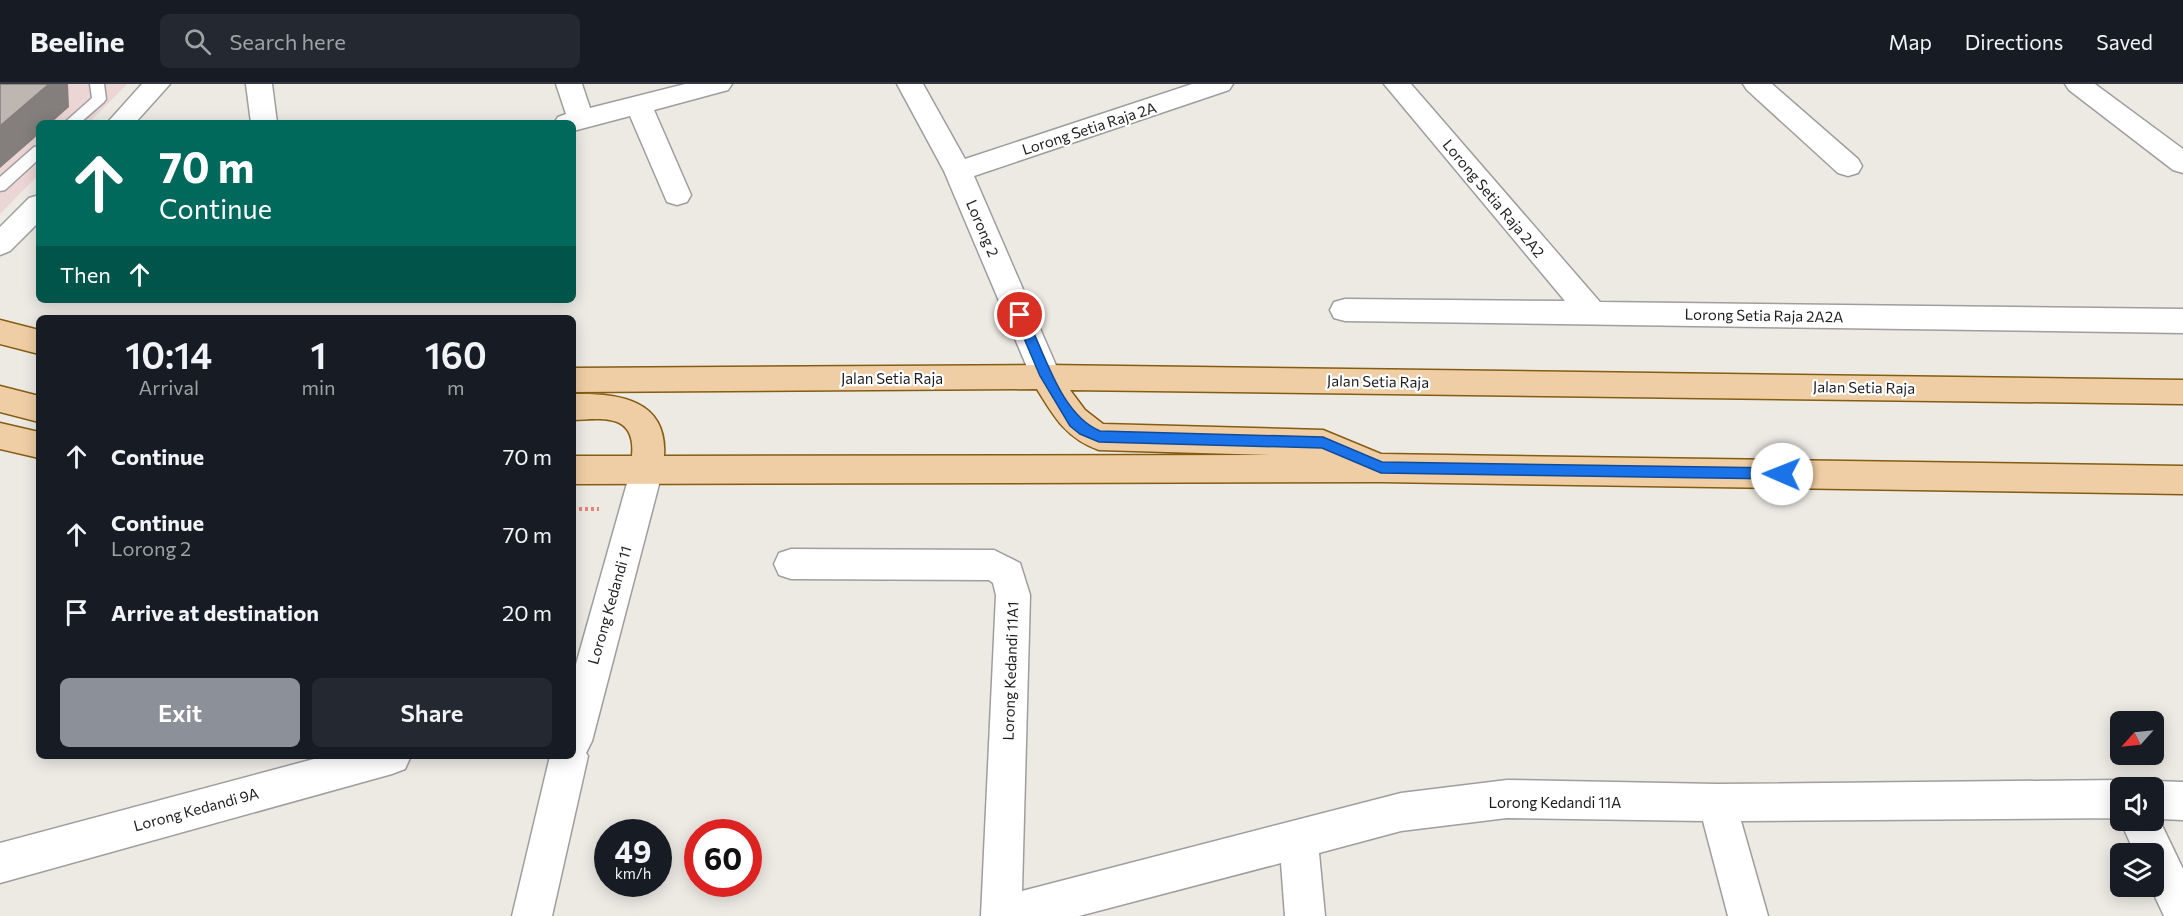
<!DOCTYPE html>
<style>
body{margin:0;font-family:Commissioner,sans-serif;background:#242831;color:#f1f3f6;height:100vh;display:flex;flex-direction:column;font-size:22px;white-space:nowrap}
*{box-sizing:border-box;margin:0}
p{font-size:20px;color:#9ea1a6}
.icon{flex:none;width:33px;height:33px;fill:none;stroke:currentColor;stroke-width:2;stroke-linecap:round;stroke-linejoin:round}
.map{position:relative;flex:1;overflow:hidden}
.panel{position:absolute;left:36px;top:231px;width:540px;height:444px;display:flex;flex-direction:column;background:#171b24;border-radius:9px;box-shadow:0 3px 15px #0003}
.panel>*{flex:none}
.hud{position:absolute;left:36px;top:36px;width:540px;height:183px;border-radius:9px;box-shadow:0 3px 15px #0003;background:#00695c;color:#fff;overflow:hidden}
.needle{width:39px;rotate:243deg}
.fabs{position:absolute;left:2110px;top:627px;display:grid;gap:12px}
.fabs a{display:grid;place-items:center;width:54px;height:54px;border-radius:9px;background:#171b24;box-shadow:0 3px 15px #0003;font-size:30px}
.speed{position:absolute;left:594px;top:735px;display:flex;gap:12px;font-size:30px;font-weight:700;text-align:center}
.speed>*{display:grid;place-content:center;width:78px;height:78px;border-radius:50%;background:#171b24;box-shadow:0 3px 15px #0003;line-height:1}
.speed small{font-size:15px;font-weight:400}
.speed .limit{border:9px solid #d22;background:#fff;color:#111}
.pin{position:absolute;display:grid;place-items:center;width:51px;height:51px;color:#fff;margin:-26px;border:3px solid #fff;border-radius:50%;box-shadow:0 2px 6px #0007}
.me{position:absolute;width:66px;margin:-33px;rotate:271deg;stroke-linejoin:round;filter:drop-shadow(0 0 4px #0008)}
.turn{display:flex;align-items:center;gap:21px;height:126px;padding:0 24px;font-size:27px}
.turn .icon{width:78px;height:78px;stroke-width:2.5}
.turn b{display:block;font-size:42px;line-height:51px}
.then{display:flex;align-items:center;height:57px;padding:0 24px;background:#0003;gap:12px;font-size:22px}
.eta{display:flex;justify-content:space-evenly;align-items:center;height:102px;text-align:center}
.eta b{font-size:36px;font-weight:600;line-height:42px}
.primary-button{display:flex;gap:12px;margin-top:auto;padding:12px 24px}
.primary-button a{flex:1;height:69px;border-radius:9px;background:#8c9099;color:#fff;font-size:24px;font-weight:600;line-height:69px;text-align:center}
.primary-button a+a{background:#242831;color:#f1f3f6}
ul{padding:0;list-style:none}
li{display:flex;align-items:center;gap:18px;height:78px;padding:0 24px}
li div{flex:1}
li b{display:block;font-size:22px}
li em{font-style:normal}
header{display:flex;align-items:center;gap:36px;box-sizing:border-box;height:84px;padding:0 30px;background:#171b24;border-bottom:2px solid #363941}
header strong{font-size:28px}
nav{display:flex;gap:33px;margin-inline-start:auto;font-size:21px}
.search{width:420px;height:54px;background:#242831;display:flex;align-items:center;gap:15px;box-sizing:border-box;padding:0 21px;border-radius:9px;color:#9ea1a6;font-size:22px}
.map>svg:first-child{display:block}
.commercial{fill:#ecd5d5}
.lines{fill:none;stroke-linecap:round;stroke-linejoin:round}
.service-casing{stroke:#9e9e9e;stroke-width:3}
.minor-casing{stroke:#9e9e9e;stroke-width:3}
.tertiary-casing{stroke:#9e9e9e;stroke-width:3}
.primary-casing{stroke:#845c12;stroke-width:3}
.path{stroke:#e98279;stroke-width:4;stroke-dasharray:3 3;stroke-linecap:butt}
.service{fill:#fff;fill-rule:evenodd}
.minor{fill:#fff;fill-rule:evenodd}
.tertiary{fill:#fff;fill-rule:evenodd}
.primary{fill:#f0cea5;fill-rule:evenodd}
.shaded-wall{fill:#847f7c}
.building{fill:#bdb6b1;stroke:#847f7c;stroke-width:1.5}
.route{fill:#1a73e8;stroke:#114b97;stroke-width:1.5}
.labels{text-anchor:middle;dominant-baseline:central;stroke-width:4.5;stroke-linejoin:round;paint-order:stroke}
.street-label{font-size:15px;fill:#1d1d1d;stroke:#fff}
</style>
<header>
<strong>Beeline</strong>
<div class="search"><svg class="icon" aria-label="search" viewBox="0 0 24 24"><circle cx="10" cy="10" r="6"/><path d="M15 15l6 6"/></svg>Search here</div>
<nav><a>Map</a><a>Directions</a><a>Saved</a></nav>
</header>
<div class="map">
<svg width="2183" height="832" viewBox="0 0 2183 832">
<rect width="100%" height="100%" fill="#edeae4"/>
<polygon class="commercial" points="0,0 127,0 89,39 39,39 39,90 0,130"/>
<g class="lines">
<g class="service-casing">
<g id="service">
<polygon points="90,0 104,0 106,15 104,18 80,39 64,39 92,14"/>
<polygon points="39,62 39,75 5,106 0,107 0,93 34,63"/>
</g>
</g>
<g class="minor-casing">
<g id="minor">
<polygon points="142,0 170,0 135,39 107,39"/>
<polygon points="246,0 272,0 277,39 251,39"/>
<polygon points="556,0 582,0 590,24 685,0 732,0 728,6 654,26 691,111 687,118 677,121 667,118 630,32 573,47 573,39 554,39 558,33 566,30"/>
<polygon points="897,0 923,0 965,75 1192,0 1233,0 1229,6 974,92 1061,293 1057,302 1046,305 1035,302 944,87"/>
<polygon points="1384,0 1411,0 1600,218 2183,225 2183,249 1345,237 1334,234 1330,226 1334,218 1345,215 1565,217"/>
<polygon points="1743,0 1772,0 1858,75 1862,82 1858,89 1848,92 1838,89 1747,6"/>
<polygon points="2065,0 2095,0 2183,65 2183,89 2173,86 2069,6"/>
<polygon points="39,111 39,138 10,167 0,171 0,143 29,114"/>
<polygon points="791,465 994,466 1020,479 1030,511 1022,807 1401,709 1507,696 1717,700 2121,696 2135,704 2121,704 2121,736 2154,736 2154,704 2141,703 2154,697 2183,698 2183,736 2159,735 2183,785 2183,832 2164,832 2150,802 2154,802 2154,770 2135,770 2120,736 2121,734 1741,737 1768,832 1728,832 1703,737 1507,734 1401,747 1319,769 1325,832 1285,832 1281,779 1079,832 981,832 996,511 993,499 989,496 791,495 779,491 774,480 779,469"/>
<polygon points="325,672 411,672 405,685 392,690 0,799 0,759"/>
</g>
</g>
<g class="tertiary-casing">
<polygon id="tertiary" points="647,371 658,375 663,385 592,657 586,669 588,672 552,832 512,832 550,672 573,672 573,591 631,385 636,375"/>
</g>
<g class="primary-casing">
<g id="primary">
<polygon points="0,236 39,246 39,270 0,260"/>
<path d="M1046 281 2183 296V320L1070 306 1085 326 1103 340 1323 346 1381 370 2183 382V410L1381 398 573 400V372H632C636 330 605 334 573 336V310C618 309 668 315 664 372L1270 371 1099 366C1067 355 1054 333 1037 305L573 308V284Z"/>
<polygon points="0,302 39,312 39,338 0,328"/>
<polygon points="0,339 39,348 39,374 0,365"/>
</g>
</g>
<polyline class="path" points="573,425 599,425"/>
<use href="#service" class="service"/>
<use href="#minor" class="minor"/>
<use href="#tertiary" class="tertiary"/>
<use href="#primary" class="primary"/>
</g>
<polygon class="shaded-wall" points="49,0 68,0 69,23 51,39 39,39 39,50 0,84 0,42"/>
<polygon class="building" points="0,0 49,0 0,42"/>
<path class="route" d="M1020 226 1024 228C1044 265 1059 330 1100 347L1323 353 1382 378 1782 384 1789 390 1782 395 1381 389 1322 364 1099 358 1080 350 1070 342 1040 292 1014 231Z"/>
<g class="labels">
<g class="street-label">
<text transform="translate(1089 44) rotate(-18)">Lorong Setia Raja 2A</text>
<text transform="translate(1494 114) rotate(50)">Lorong Setia Raja 2A2</text>
<text transform="translate(983 144) rotate(67)">Lorong 2</text>
<text transform="translate(1764 231) rotate(1)">Lorong Setia Raja 2A2A</text>
<text x="892" y="294">Jalan Setia Raja</text>
<text transform="translate(1378 297) rotate(1)">Jalan Setia Raja</text>
<text transform="translate(1864 303) rotate(1)">Jalan Setia Raja</text>
<text transform="translate(609 521) rotate(-74)">Lorong Kedandi 11</text>
<text transform="translate(1010 587) rotate(-88)">Lorong Kedandi 11A1</text>
<text x="1555" y="718">Lorong Kedandi 11A</text>
<text transform="translate(196 725) rotate(-15)">Lorong Kedandi 9A</text>
</g>
</g>
</svg>
<div class="fabs">
<a><svg class="needle" viewBox="-14 -14 28 28"><path d="M0-13l5 13h-10z" fill="#e53935"/><path d="M0 13l5-13h-10z" fill="#9ea1a6"/></svg></a>
<a><svg class="icon" aria-label="sound" viewBox="0 0 24 24"><path d="M4 9h4l5-4v14l-5-4H4zM17 9q2 3 0 6"/></svg></a>
<a><svg class="icon" aria-label="layers" viewBox="0 0 24 24"><path d="M12 4l9 5-9 5-9-5zM3 14l9 5 9-5"/></svg></a>
</div>
<div class="speed"><div>49<small>km/h</small></div><div class="limit">60</div></div>
<div class="pin" style="left:1020px;top:231px;background:#d93025"><svg class="icon" aria-label="arrive" viewBox="0 0 24 24"><path d="M6 21V4h12l-3 4 3 4H6"/></svg></div>
<svg class="me" style="left:1782px;top:390px" viewBox="-20 -20 40 40"><circle r="19" fill="#fff"/><path d="M0-13L10 11 0 6-10 11z" fill="#1a73e8"/></svg>
<div class="hud">
<div class="turn"><svg class="icon" aria-label="ahead" viewBox="0 0 24 24"><path d="M12 20V5M6 11l6-6 6 6"/></svg><div><b>70 m</b>Continue</div></div>
<div class="then">Then<svg class="icon" aria-label="ahead" viewBox="0 0 24 24"><path d="M12 20V5M6 11l6-6 6 6"/></svg></div>
</div>
<section class="panel">
<div class="eta">
<div><b>10:14</b><p>Arrival</p></div>
<div><b>1</b><p>min</p></div>
<div><b>160</b><p>m</p></div>
</div>
<ul>
<li><svg class="icon" aria-label="ahead" viewBox="0 0 24 24"><path d="M12 20V5M6 11l6-6 6 6"/></svg><div><b>Continue</b></div><em>70 m</em></li>
<li><svg class="icon" aria-label="ahead" viewBox="0 0 24 24"><path d="M12 20V5M6 11l6-6 6 6"/></svg><div><b>Continue</b><p>Lorong 2</p></div><em>70 m</em></li>
<li><svg class="icon" aria-label="arrive" viewBox="0 0 24 24"><path d="M6 21V4h12l-3 4 3 4H6"/></svg><div><b>Arrive at destination</b></div><em>20 m</em></li>
</ul>
<div class="primary-button"><a>Exit</a><a>Share</a></div>
</section>
</div>
